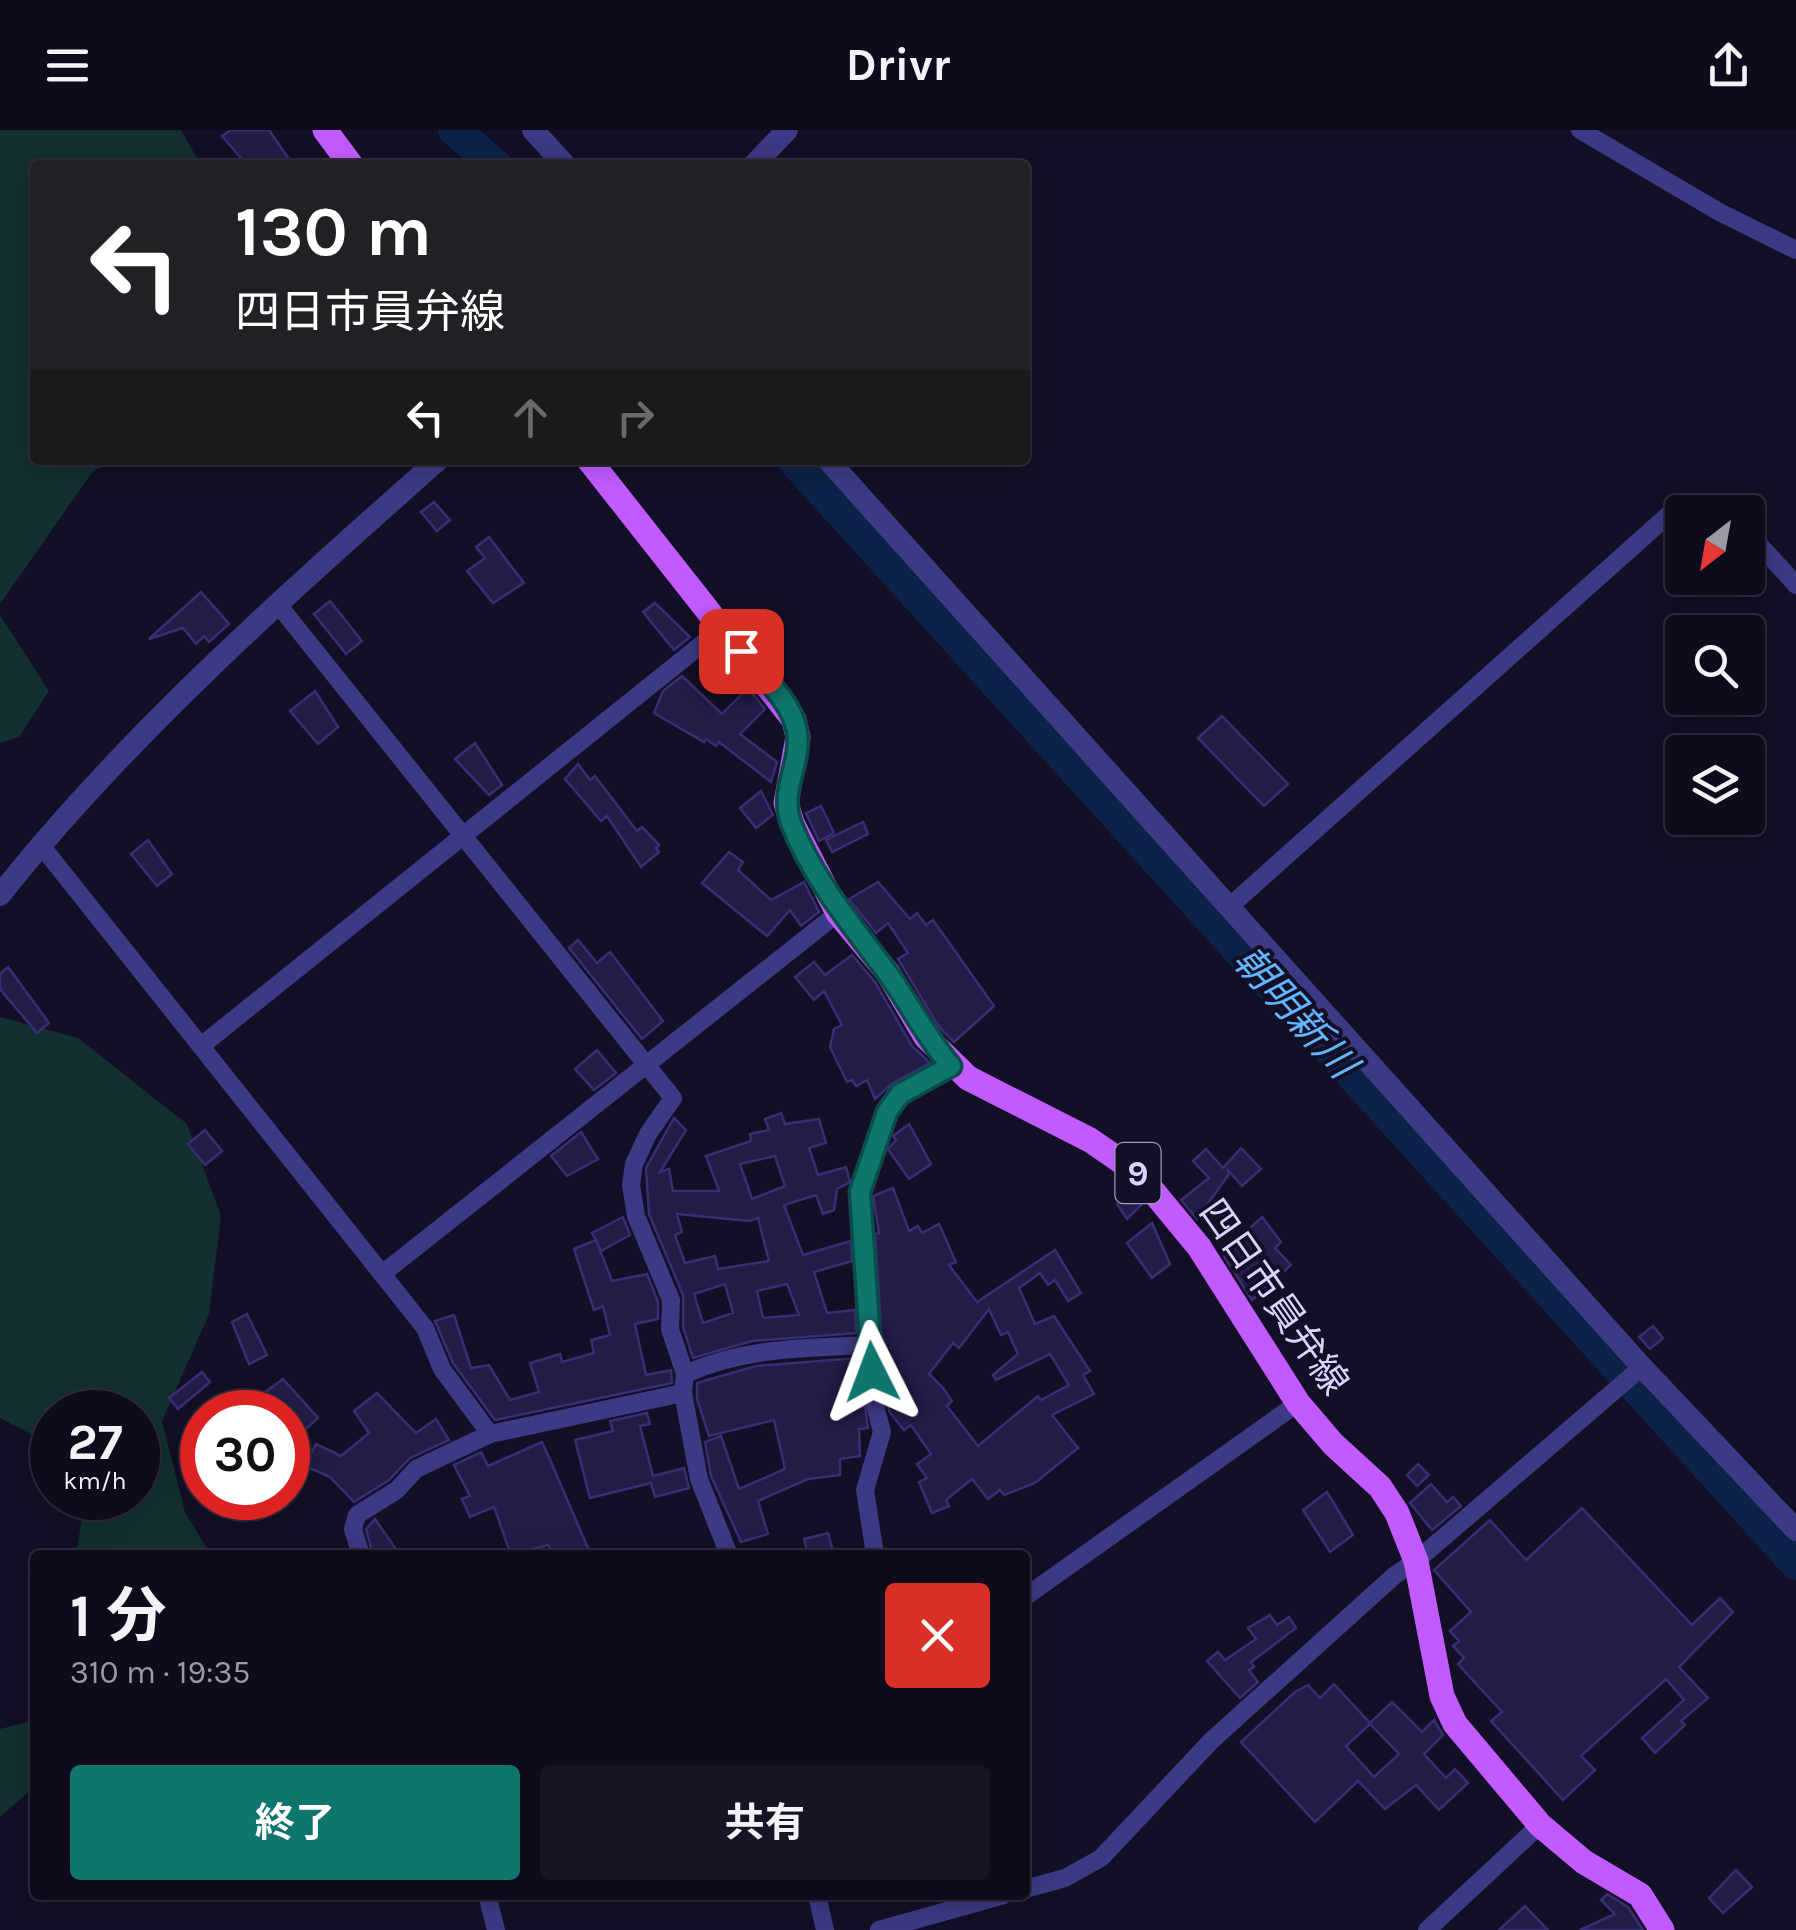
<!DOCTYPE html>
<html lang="ja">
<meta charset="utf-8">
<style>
body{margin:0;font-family:Karla,"Noto Sans JP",sans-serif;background:#171425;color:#f1f3f6;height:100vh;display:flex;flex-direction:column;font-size:38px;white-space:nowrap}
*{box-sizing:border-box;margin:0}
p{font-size:32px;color:#9b9ba3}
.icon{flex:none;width:55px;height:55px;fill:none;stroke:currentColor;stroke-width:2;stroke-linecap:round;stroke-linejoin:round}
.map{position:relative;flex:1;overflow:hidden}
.side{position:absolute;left:30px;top:1420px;width:1000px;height:350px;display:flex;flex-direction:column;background:#0e0b1c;border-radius:10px;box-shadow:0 5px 25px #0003,0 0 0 2px #2e2b3b}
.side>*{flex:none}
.hud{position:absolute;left:30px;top:30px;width:1000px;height:305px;border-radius:10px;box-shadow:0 5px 25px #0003,0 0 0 2px #2e2b3b;background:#202124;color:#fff;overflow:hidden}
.needle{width:65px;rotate:211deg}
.fabs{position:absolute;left:1665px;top:365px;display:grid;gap:20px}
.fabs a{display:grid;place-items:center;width:100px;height:100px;border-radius:10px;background:#0e0b1c;box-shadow:0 5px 25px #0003,0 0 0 2px #2e2b3b;font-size:50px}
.speed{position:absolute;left:30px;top:1260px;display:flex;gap:20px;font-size:50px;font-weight:700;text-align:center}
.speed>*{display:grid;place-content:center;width:130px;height:130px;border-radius:50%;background:#0e0b1c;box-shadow:0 5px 25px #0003,0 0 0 2px #2e2b3b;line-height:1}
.speed small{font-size:25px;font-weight:400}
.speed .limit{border:15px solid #d22;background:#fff;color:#111}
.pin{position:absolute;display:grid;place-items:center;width:85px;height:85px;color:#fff;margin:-42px;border-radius:20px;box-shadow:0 5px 15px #0006}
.me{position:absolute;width:110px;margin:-55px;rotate:357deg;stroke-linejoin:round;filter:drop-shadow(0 0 8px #0008)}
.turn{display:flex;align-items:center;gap:35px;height:210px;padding:0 40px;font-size:45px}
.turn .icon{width:130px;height:130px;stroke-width:2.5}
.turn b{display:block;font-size:70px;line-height:85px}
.lanes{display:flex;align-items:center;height:95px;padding:0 40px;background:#0003;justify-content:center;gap:50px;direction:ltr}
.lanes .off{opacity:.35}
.round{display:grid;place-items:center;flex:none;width:105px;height:105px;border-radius:10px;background:#171425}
.headline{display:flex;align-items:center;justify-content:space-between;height:170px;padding:0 40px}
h1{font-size:60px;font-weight:700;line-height:75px}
.cta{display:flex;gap:20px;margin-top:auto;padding:20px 40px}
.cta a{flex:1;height:115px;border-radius:10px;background:#0f766e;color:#fff;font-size:40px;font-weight:700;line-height:115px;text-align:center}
.cta a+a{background:#171425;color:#f1f3f6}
header{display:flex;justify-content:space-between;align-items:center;height:130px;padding:0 40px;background:#0e0b1c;font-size:45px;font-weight:700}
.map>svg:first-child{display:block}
.green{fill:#12302f}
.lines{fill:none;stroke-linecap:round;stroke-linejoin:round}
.river{stroke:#0c2248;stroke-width:32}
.building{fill:#241b47;stroke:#3b2d73;stroke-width:2.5;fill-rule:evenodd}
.minor{stroke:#3d3a85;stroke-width:18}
.tertiary{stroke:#3d3a85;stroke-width:22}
.primary{stroke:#c25bff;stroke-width:25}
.route-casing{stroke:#0a4d48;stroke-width:25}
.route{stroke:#0f766e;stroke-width:18}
.labels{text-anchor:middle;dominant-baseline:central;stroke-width:8;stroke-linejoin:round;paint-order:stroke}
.shield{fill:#130f26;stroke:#9e99be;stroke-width:2.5}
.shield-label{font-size:35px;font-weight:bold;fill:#d9d4ff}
.street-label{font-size:38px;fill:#d9d4ff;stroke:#130f26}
.water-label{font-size:40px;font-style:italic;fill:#62b6ff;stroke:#130f26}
</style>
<header><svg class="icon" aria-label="menu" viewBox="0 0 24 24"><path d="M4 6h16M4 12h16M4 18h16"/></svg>Drivr<svg class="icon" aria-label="share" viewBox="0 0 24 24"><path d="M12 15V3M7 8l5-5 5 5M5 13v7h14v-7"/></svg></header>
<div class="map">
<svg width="1796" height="1800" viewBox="0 0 1796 1800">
<rect width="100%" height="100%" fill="#130f26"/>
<g class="green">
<polygon points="0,0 181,0 201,35 35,35 35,330 119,330 93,341 0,474"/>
<polygon points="0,485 49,561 19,607 0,613"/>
<polygon points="0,887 78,908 187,994 221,1086 209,1184 162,1291 185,1382 211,1425 76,1425 85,1368 138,1368 138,1282 52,1282 52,1315 0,1288"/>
<polygon points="35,1590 35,1656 0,1687 0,1599"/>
</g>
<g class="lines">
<g class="river">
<polyline points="454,0 496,35"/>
<polyline points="793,330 1796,1434"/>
</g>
</g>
<g class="building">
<polygon points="231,0 269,0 293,35 247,35 222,6"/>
<polygon points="434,372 450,390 437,401 421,382"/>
<polygon points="489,407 524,453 493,473 467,441 485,428 476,417"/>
<polygon points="201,462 229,494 209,512 204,506 196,514 183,498 149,509"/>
<polygon points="330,471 362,511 346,524 314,484"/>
<polygon points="655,473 690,507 674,520 643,482"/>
<polygon points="682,546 722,584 748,558 765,579 740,604 777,632 771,652 719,612 716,616 706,609 704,612 654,583 663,561"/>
<polygon points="315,561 338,597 318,614 290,581"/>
<polygon points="1222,586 1288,654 1264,676 1198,608"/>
<polygon points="475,613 502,655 489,665 455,629"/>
<polygon points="578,634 590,650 595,646 637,701 642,697 659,715 656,718 659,722 641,737 607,686 601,691 565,649"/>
<polygon points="761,661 773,685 756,698 740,678"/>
<polygon points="821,676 834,703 819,711 806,683"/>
<polygon points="863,692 868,704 832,722 826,710"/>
<polygon points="148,710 172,744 157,756 131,724"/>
<polygon points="729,722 743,732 738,740 771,770 804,752 819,782 801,796 790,780 767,806 702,753"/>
<polygon points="878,752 910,789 917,783 926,795 933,790 994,876 954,912 939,897 898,829 908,823 888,793 876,803 849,769"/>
<polygon points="578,810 597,833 610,822 663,891 642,909 569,818"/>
<polygon points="852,825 875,852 912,916 930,933 893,953 875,969 867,950 856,956 852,950 847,952 830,917 834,899 842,895 824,861 814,870 795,847 814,832 825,845"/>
<polygon points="8,837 49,893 37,903 0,859 0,844"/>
<polygon points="597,920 616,943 594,960 575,939"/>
<path d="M781 983 785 994 819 989 826 1013 809 1018 818 1045 846 1037 850 1052 837 1059 834 1080 823 1084 816 1065 784 1075 803 1125 851 1111 852 1131 814 1142 827 1183 855 1180 856 1203 752 1211 693 1228 683 1197V1165L649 1084 646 1038 674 988 686 1000 660 1042 669 1039 673 1061H719L706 1026 751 1011 750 1004 769 1000 765 989ZM775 1026 785 1056 752 1069 740 1034ZM677 1084 749 1091 758 1088 769 1131 718 1139 715 1126 685 1133 675 1105 682 1102ZM725 1154 733 1183 703 1193 694 1164ZM787 1154 799 1185 763 1188 757 1161Z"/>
<polygon points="909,994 931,1034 909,1049 888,1019 896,1010 893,1006"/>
<polygon points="205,1000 222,1021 205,1035 188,1014"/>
<polygon points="581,1002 598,1029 567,1046 551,1026"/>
<polygon points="1241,1018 1261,1039 1242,1056 1227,1039 1229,1044 1197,1089 1181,1070 1209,1048 1193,1031 1206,1019 1223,1038"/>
<path d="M893 1058 909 1101 918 1096 922 1103 939 1094 956 1132 949 1135 977 1172 1055 1120 1081 1163 1068 1171 1055 1150 1048 1155 1040 1143 1019 1158 1035 1194 1054 1186 1090 1241 1083 1245 1094 1264 1052 1285 1078 1318 1035 1353 1004 1365 1000 1360 988 1369 972 1349 946 1370 949 1376 932 1383 919 1352 927 1348 917 1334 931 1324 911 1295 904 1300 890 1283 885 1266V1256L897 1246 883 1228 875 1104 879 1103 873 1066ZM989 1179 1001 1205 1008 1202 1018 1224 993 1245 996 1250 1050 1224 1069 1255 1041 1270 1038 1266 978 1316 947 1276 952 1271 944 1259 929 1244 953 1213 959 1218Z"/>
<polygon points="1133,1063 1142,1074 1127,1089 1117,1074"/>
<polygon points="623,1087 630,1105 601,1121 596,1110 612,1151 647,1144 658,1172 658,1189 635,1194 646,1245 671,1240 672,1253 495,1290 453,1233 435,1191 454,1185 471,1238 489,1235 510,1270 539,1262 530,1233 560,1224 562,1232 594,1223 591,1210 610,1205 603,1176 594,1180 574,1119 596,1110 592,1103"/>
<polygon points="1262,1087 1281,1112 1275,1118 1291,1135 1252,1170 1222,1123"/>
<polygon points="1152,1093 1170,1134 1152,1148 1127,1113"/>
<polygon points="247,1184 267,1225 249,1234 232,1192"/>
<polygon points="1653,1196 1663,1208 1650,1219 1639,1207"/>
<polygon points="858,1228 868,1298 859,1299 860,1326 840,1329 840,1345 808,1349 758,1371 768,1404 741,1412 711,1346 705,1312 721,1306 739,1359 785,1339 774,1290 709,1306 697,1269 697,1253 756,1236"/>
<polygon points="202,1242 210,1252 178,1279 169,1268"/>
<polygon points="283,1249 318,1288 306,1299 301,1293 288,1302 288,1282 261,1282 249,1274"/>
<polygon points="377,1263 416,1303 436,1289 449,1310 410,1328 389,1350 354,1372 330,1347 305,1336 316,1314 341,1326 369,1303 354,1281"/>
<polygon points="647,1283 650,1294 640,1296 653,1346 684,1338 689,1358 655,1367 651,1353 590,1368 575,1310 613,1301 610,1291"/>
<polygon points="542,1312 551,1332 591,1425 555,1425 548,1415 511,1425 494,1377 470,1387 462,1369 470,1366 454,1335 481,1322 488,1336"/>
<polygon points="1418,1334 1429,1345 1417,1356 1407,1345"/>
<polygon points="1431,1354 1447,1372 1453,1367 1461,1376 1432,1400 1410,1373"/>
<polygon points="1327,1362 1353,1405 1330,1422 1303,1380"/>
<polygon points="233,1368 278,1368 244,1387"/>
<polygon points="1582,1378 1692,1495 1720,1468 1733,1482 1679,1537 1708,1568 1681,1591 1685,1595 1655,1623 1642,1608 1684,1570 1666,1549 1581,1626 1595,1640 1563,1670 1491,1591 1502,1582 1458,1534 1464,1528 1453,1516 1459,1511 1450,1501 1471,1482 1434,1440 1490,1390 1526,1430"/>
<polygon points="375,1389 400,1425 373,1425 366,1399"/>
<polygon points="828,1403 834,1425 808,1425 804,1409"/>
<polygon points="1270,1485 1277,1495 1289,1487 1296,1498 1251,1532 1254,1537 1249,1540 1258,1552 1240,1568 1207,1531 1218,1522 1225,1530 1256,1509 1248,1498"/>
<path d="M1334 1554 1370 1593 1392 1572 1422 1602 1434 1590 1443 1605 1424 1624 1446 1648 1455 1639 1468 1653 1439 1680 1416 1655 1385 1679 1358 1651 1315 1692 1241 1612 1295 1562 1308 1555 1320 1568ZM1370 1594 1399 1624 1374 1647 1346 1616Z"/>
<polygon points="1736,1740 1752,1757 1723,1783 1709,1768"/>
<polygon points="1607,1764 1628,1777 1643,1800 1580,1800 1615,1784 1601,1770"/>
<polygon points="1525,1776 1548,1800 1499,1800"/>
</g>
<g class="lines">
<g class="minor">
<polyline points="1580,0 1721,83 1796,120"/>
<polyline points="1748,402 1796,455"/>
<polyline points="280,477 673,968 648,1004 634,1034 631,1055 636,1086 671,1170 670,1199 685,1244 683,1263 699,1349 729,1425"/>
<polyline points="40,714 425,1198 442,1239 490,1304"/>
<polyline points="1229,777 1675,379 1725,378 1730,382"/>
<polyline points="201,916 722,498"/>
<polyline points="382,1144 838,783"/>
<path d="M685 1244C746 1217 806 1218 872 1215"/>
<polyline points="361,1425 353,1399 357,1385 397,1360 416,1339 490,1304 683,1263"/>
<polyline points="875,1425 865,1360 882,1302 873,1268 860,1062 887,982 899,964 951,936"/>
<polyline points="1025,1467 1298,1273"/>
<polyline points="1025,1759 1065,1748 1101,1728 1211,1611 1395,1445 1416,1431 1642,1237"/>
<polyline points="487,1765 496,1800"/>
<polyline points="817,1765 825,1800"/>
<polyline points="879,1800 1004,1765"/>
<polyline points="1427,1800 1540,1695"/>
</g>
<g class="tertiary">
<polyline points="533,0 565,35"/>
<polyline points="754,35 787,0"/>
<polyline points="828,330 1642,1237 1796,1400"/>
<path d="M0 765C128 604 285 466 438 330"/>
</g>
<g class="primary">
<polyline points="325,0 351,35"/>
<polyline points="589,330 794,590 798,607 786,673 792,693 838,783 888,843 926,907 968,948 1090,1010 1138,1043 1199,1117 1298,1273 1333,1314 1380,1357 1397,1383 1416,1431 1442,1566 1455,1594 1540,1695 1584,1732 1640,1765 1662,1800"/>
</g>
</g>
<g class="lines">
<g class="route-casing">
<path id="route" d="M741 521C760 544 793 572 797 602 802 633 779 660 791 693 813 749 851 794 886 841 909 872 925 906 951 936L900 964 887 982 860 1062 872 1242"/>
</g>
<use href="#route" class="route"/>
</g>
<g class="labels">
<rect class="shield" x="1115.5" y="1013" width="45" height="60" rx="8"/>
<g class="shield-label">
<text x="1138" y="1043">9</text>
</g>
<g class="street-label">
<text transform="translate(1274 1167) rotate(55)">四日市員弁線</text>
</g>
<g class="water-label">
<text transform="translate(1295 882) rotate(48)">朝明新川</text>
</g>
</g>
</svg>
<div class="fabs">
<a><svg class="needle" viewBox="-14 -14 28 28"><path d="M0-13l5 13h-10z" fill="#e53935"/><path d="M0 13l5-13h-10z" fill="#9b9ba3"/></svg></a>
<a><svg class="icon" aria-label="search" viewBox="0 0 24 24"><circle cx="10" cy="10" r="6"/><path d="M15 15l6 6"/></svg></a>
<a><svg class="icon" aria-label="layers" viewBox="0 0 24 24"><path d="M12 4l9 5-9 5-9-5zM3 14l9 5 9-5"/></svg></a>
</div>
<div class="speed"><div>27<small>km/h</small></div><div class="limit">30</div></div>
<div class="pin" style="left:741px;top:521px;background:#d93025"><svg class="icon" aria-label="arrive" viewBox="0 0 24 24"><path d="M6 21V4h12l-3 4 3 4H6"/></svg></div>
<svg class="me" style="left:872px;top:1242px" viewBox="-20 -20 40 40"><path d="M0-17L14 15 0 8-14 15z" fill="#0f766e" stroke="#fff" stroke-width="4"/></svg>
<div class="hud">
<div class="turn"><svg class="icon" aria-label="left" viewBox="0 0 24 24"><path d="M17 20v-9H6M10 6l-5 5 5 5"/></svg><div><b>130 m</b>四日市員弁線</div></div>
<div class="lanes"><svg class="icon" aria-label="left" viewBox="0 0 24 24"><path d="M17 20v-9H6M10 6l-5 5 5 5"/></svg><svg class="icon off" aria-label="ahead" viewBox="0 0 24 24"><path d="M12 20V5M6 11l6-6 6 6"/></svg><svg class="icon off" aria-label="right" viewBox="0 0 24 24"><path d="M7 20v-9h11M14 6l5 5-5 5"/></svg></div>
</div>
<section class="side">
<div class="headline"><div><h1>1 分</h1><p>310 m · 19:35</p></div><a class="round" style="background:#d93025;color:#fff"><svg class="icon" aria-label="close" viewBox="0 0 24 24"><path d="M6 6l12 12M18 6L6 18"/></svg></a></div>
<div class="cta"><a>終了</a><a>共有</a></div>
</section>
</div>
